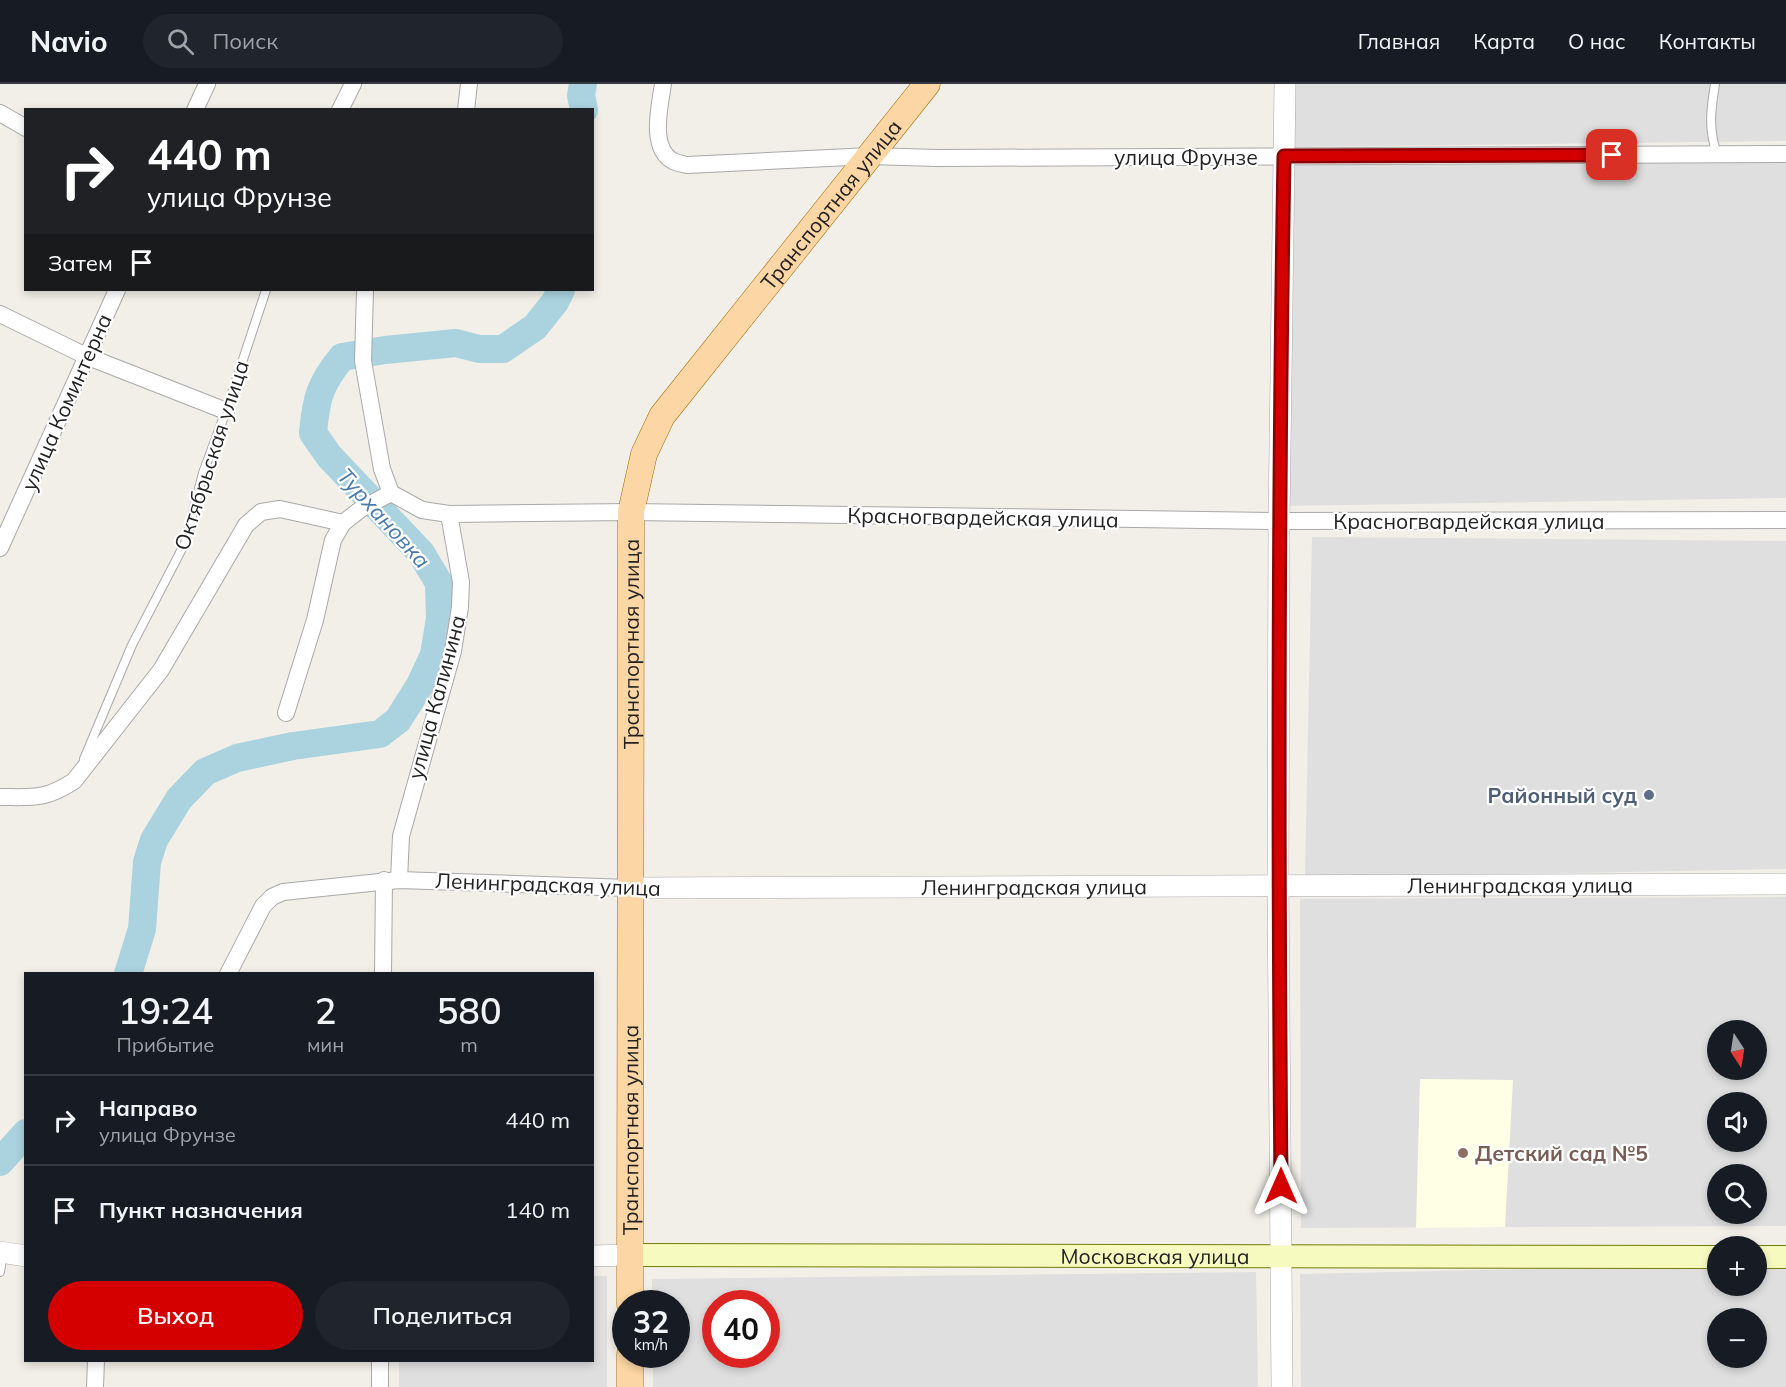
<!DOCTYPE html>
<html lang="ru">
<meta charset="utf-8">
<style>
body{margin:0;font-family:Mulish,sans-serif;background:#20242c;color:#f1f3f6;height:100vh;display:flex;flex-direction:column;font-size:22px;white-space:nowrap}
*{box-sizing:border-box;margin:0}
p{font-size:20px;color:#9ea1a6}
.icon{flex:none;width:33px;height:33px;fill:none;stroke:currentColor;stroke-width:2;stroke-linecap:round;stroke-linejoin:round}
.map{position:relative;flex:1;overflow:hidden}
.sheet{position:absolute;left:24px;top:888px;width:570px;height:390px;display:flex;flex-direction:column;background:#171b24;border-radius:0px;box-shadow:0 3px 9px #0003}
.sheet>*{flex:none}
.banner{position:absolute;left:24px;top:24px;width:570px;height:183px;border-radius:0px;box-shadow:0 3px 9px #0003;background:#202124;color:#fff;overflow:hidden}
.needle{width:39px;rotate:168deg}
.tools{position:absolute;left:1707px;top:936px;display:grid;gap:12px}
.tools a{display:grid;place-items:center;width:60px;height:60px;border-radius:50%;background:#171b24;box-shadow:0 3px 9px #0003;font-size:30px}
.speed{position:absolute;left:612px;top:1206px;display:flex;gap:12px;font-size:30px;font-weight:700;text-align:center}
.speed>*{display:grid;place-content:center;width:78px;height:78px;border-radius:50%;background:#171b24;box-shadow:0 3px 9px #0003;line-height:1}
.speed small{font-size:15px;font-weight:400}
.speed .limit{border:9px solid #d22;background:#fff;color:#111}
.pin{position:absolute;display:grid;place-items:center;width:51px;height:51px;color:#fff;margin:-26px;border-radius:12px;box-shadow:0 3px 9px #0006}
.me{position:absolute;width:66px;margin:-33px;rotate:0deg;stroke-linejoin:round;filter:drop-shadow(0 0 4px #0008)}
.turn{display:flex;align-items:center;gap:21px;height:126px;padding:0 24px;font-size:27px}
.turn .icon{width:78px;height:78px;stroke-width:2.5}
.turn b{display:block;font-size:42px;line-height:51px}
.then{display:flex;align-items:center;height:57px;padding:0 24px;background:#0003;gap:12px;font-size:22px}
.eta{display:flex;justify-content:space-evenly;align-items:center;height:102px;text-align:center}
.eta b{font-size:36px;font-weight:600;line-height:42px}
.button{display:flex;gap:12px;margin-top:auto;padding:12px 24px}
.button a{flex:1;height:69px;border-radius:36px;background:#d40000;color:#fff;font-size:24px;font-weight:600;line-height:69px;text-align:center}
.button a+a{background:#20242c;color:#f1f3f6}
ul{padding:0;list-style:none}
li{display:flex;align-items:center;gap:18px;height:90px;padding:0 24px;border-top:2px solid #363941}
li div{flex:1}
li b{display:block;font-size:22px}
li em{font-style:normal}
header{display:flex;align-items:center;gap:36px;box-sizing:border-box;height:84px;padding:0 30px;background:#171b24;border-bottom:2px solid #363941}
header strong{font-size:28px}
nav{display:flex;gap:33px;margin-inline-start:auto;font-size:21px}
.search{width:420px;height:54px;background:#20242c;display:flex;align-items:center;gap:15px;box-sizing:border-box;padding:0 21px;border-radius:33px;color:#9ea1a6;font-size:22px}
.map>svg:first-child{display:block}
.residential{fill:#e0dfdf;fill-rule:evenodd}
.education{fill:#ffffe5}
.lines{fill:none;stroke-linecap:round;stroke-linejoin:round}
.river{stroke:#aad3df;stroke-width:28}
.service-casing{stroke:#a9a9a9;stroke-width:10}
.minor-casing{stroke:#a9a9a9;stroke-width:18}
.tertiary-casing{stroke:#a9a9a9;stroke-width:22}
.secondary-casing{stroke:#707d05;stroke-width:24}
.primary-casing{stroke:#a06b00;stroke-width:27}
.service{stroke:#fff;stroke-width:8}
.minor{stroke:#fff;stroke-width:16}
.tertiary{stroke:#fff;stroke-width:21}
.secondary{stroke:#f7fabf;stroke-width:22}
.primary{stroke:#fcd6a4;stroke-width:26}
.route-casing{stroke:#8a0000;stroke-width:15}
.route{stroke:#d40000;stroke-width:10}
.service-dot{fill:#5c6f8a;stroke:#fff;stroke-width:2}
.education-dot{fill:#8d6e63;stroke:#fff;stroke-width:2}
.labels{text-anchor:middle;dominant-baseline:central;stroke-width:4.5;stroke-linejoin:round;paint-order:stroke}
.street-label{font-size:21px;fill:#222;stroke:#fff}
.service-label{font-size:21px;font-weight:bold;fill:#4e5e75;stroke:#fff;text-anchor:end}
.education-label{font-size:21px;font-weight:bold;fill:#785e54;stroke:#fff;text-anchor:start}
.water-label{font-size:22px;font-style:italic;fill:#4a7aab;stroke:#fff}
</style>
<header>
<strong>Navio</strong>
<div class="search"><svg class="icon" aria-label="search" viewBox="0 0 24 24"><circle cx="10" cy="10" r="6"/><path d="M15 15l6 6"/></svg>Поиск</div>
<nav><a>Главная</a><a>Карта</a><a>О нас</a><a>Контакты</a></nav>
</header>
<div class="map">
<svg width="1786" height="1303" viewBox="0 0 1786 1303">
<rect width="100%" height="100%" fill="#f2efe9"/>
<g class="residential">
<polygon points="1294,0 1786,0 1786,57 1294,63"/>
<polygon points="1786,74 1786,414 1284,422 1294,79"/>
<polygon points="1312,453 1786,457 1786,785 1305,794"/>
<path d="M1786 813V1142L1301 1144 1300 815ZM1718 946H1756V986H1718ZM1718 1018H1756V1058H1718ZM1718 1090H1756V1130H1718Z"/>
<path d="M1757 1180H1786V1303H1301L1300 1190 1717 1181 1718 1202H1756ZM1718 1234H1756V1274H1718Z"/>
<path d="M1256 1188 1258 1303H653V1271L676 1270V1220L652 1219V1195ZM716 1220H766V1270H716Z"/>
<polygon points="593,1192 607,1192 607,1303 399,1303 399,1277 592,1276"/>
</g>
<polygon class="education" points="1420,995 1513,996 1505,1143 1416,1144"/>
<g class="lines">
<g class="river">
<polyline points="583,0 581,11 584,26"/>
<path d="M128 890 142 845 147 778 154 756 179 715 205 688 237 674 293 662 380 650 398 636 420 601 434 571 440 534 439 499 421 469 329 372 313 349C316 314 320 300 342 273L385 266 456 259 479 265H503L535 243 555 218 561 206"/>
<polyline points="0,1078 26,1049"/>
</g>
<g class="service-casing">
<g id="service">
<path d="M1715 0C1711 25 1708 45 1717 70"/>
<polyline points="84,675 132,561 185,459 203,389 226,327 266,206"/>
<polyline points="0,1188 3,1169"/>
</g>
</g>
<g class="minor-casing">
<g id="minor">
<path d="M663 0C660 21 649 64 673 77 677 79 683 80 687 81L870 72 937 74 1786 70"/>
<polyline points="195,26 207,0"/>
<polyline points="340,26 353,0"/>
<polyline points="466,26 469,0"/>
<polyline points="0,29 26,44"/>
<polyline points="365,206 363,277 382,385 391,409 422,426 449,430 631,428 1279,437 1786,436"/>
<polyline points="0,230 86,272 226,327"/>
<polyline points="0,464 117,206"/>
<polyline points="286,629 315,536 333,456 343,439 361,425 391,409"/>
<path d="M0 713C33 713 45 716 74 697L161 586 246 441 261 428 280 425 343 439"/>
<polyline points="399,796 401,752 453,567 460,523 461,498 449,430"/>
<polyline points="228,890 263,822 272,813 283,808 399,796 629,804"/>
<polyline points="383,890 384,796"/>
<polyline points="95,1303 96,1276"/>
<polyline points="380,1303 380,1276"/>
</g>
</g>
<g class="tertiary-casing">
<g id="tertiary">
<path id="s1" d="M629 804 1786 800"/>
<polyline points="0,1168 26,1172"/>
<polyline points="592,1172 630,1171"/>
<polyline points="1282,1303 1278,801 1279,437 1285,0"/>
</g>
</g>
<g class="secondary-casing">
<g id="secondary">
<path id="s2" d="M630 1171 1718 1173"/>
<polyline points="1756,1173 1786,1173"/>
</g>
</g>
<g class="primary-casing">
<g id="primary">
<path id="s3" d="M630 1220 631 428 644 370 662 332 927 0"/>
<polyline points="630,1270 630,1303"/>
</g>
</g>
<use href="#service" class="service"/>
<use href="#minor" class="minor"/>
<use href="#tertiary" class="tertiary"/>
<use href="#secondary" class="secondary"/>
<use href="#primary" class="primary"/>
</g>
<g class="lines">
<g class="route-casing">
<path id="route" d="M1281 1102C1278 759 1278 416 1284 72L1612 71"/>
</g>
<use href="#route" class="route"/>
</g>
<circle class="service-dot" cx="1649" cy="711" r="6"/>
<circle class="education-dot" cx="1463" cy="1069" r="6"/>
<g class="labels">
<g class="street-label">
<text x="1186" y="73">улица Фрунзе</text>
<text stroke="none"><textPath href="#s3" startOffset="1164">Транспортная улица</textPath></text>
<text transform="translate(66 318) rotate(-66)">улица Коминтерна</text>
<text transform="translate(211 371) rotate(-72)">Октябрьская улица</text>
<text transform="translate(983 433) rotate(1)">Красногвардейская улица</text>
<text x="1469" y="437">Красногвардейская улица</text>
<text stroke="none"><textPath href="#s3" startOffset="660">Транспортная улица</textPath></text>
<text transform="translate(436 613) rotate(-75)">улица Калинина</text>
<text transform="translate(548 800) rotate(2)">Ленинградская улица</text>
<text stroke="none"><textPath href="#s1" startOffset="891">Ленинградская улица</textPath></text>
<text stroke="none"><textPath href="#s1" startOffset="405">Ленинградская улица</textPath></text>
<text stroke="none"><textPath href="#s3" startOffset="174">Транспортная улица</textPath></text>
<text stroke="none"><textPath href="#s2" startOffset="525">Московская улица</textPath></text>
</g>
<g class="service-label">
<text x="1637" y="711">Районный суд</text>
</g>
<g class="education-label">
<text x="1475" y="1069">Детский сад №5</text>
</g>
<g class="water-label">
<text transform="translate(384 434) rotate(48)">Турхановка</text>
</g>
</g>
</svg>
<div class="tools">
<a><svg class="needle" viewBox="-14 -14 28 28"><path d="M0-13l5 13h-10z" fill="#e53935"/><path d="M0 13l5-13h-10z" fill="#9ea1a6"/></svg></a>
<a><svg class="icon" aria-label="sound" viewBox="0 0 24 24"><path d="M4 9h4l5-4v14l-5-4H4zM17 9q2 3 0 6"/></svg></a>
<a><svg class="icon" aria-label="search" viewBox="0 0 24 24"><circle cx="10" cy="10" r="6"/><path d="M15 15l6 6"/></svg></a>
<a>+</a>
<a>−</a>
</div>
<div class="speed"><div>32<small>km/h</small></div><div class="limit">40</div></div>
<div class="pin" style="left:1612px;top:71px;background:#d93025"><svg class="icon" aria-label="arrive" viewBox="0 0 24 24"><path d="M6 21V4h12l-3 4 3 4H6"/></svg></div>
<svg class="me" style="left:1281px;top:1102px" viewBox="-20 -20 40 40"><path d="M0-17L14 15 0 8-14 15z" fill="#d40000" stroke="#fff" stroke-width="4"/></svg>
<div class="banner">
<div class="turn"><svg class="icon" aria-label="right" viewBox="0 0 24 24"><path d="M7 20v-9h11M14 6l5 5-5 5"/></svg><div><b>440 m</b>улица Фрунзе</div></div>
<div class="then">Затем<svg class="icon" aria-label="arrive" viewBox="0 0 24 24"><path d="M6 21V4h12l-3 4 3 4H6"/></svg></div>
</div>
<section class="sheet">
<div class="eta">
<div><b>19:24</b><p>Прибытие</p></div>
<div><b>2</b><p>мин</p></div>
<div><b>580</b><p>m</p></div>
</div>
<ul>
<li><svg class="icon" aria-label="right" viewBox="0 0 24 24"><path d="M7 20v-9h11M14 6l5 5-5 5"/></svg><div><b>Направо</b><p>улица Фрунзе</p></div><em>440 m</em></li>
<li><svg class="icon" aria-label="arrive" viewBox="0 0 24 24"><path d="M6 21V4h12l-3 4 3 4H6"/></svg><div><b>Пункт назначения</b></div><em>140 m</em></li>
</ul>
<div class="button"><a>Выход</a><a>Поделиться</a></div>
</section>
</div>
